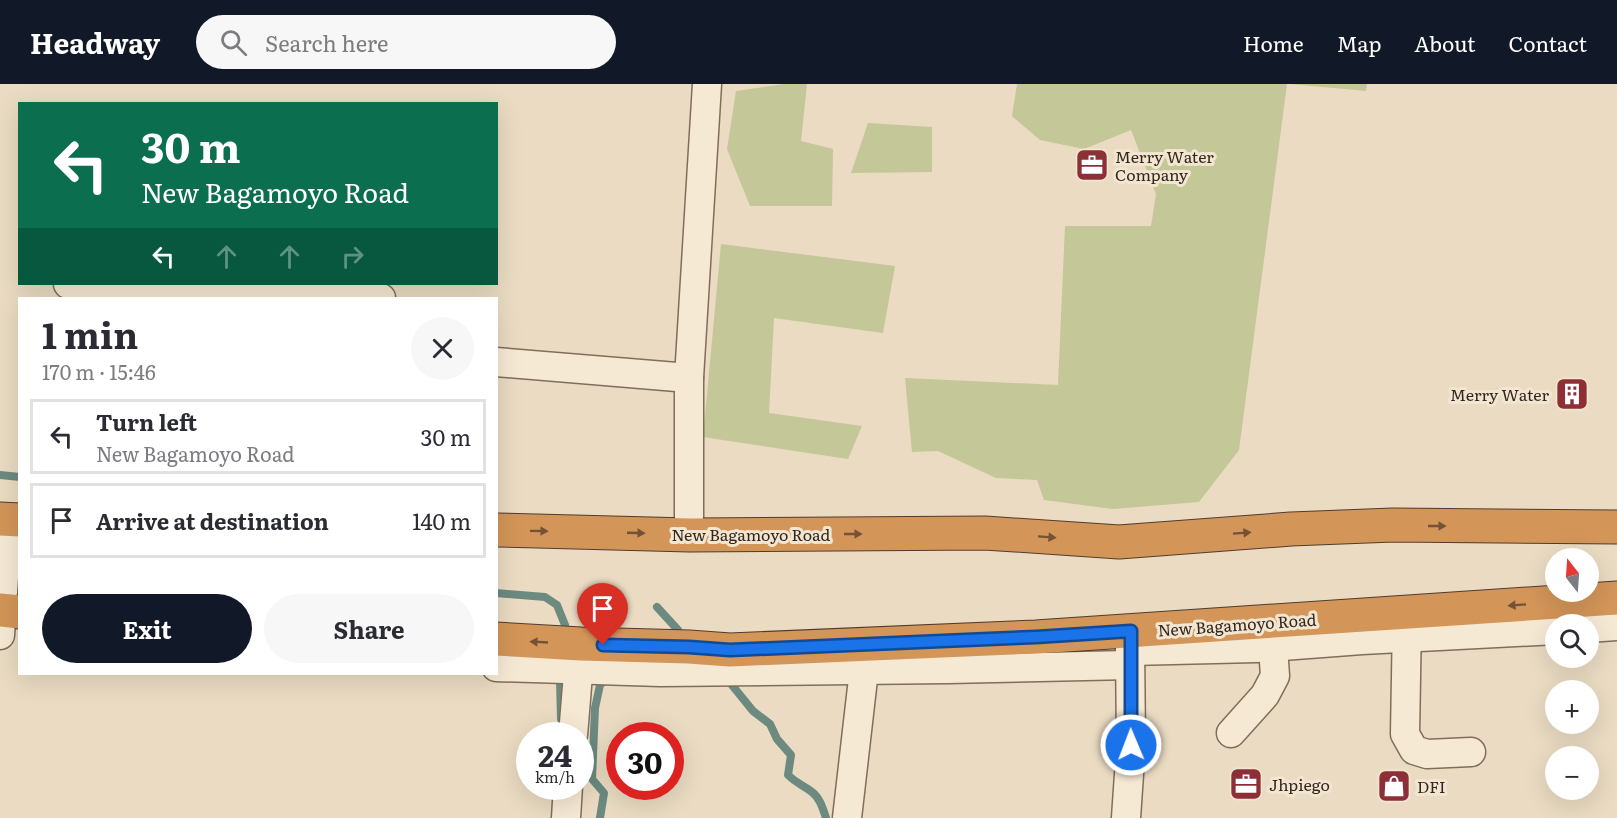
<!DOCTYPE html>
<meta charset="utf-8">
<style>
body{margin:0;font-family:Literata,serif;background:#f7f7f7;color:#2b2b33;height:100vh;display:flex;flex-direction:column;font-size:22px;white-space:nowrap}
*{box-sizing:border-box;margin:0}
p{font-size:20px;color:#7c7c81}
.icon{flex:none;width:33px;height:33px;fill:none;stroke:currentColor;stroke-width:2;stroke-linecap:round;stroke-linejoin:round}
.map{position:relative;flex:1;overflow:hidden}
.drawer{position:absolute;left:18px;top:213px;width:480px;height:378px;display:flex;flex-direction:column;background:#fff;border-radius:0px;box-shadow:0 6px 24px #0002}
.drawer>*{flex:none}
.top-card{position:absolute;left:18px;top:18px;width:480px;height:183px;border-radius:0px;box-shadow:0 6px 24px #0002;background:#0b6e4f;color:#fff;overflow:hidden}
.needle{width:39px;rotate:343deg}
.fabs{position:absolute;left:1545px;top:464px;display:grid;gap:12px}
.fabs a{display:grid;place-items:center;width:54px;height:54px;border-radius:50%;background:#fff;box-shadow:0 6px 24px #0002;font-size:30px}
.speed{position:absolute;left:516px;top:638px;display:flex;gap:12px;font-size:30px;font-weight:700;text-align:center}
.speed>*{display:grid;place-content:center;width:78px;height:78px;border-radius:50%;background:#fff;box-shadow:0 6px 24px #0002;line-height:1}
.speed small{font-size:15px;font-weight:400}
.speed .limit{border:9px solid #d22;background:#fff;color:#111}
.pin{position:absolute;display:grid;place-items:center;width:51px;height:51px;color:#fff;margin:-62px -26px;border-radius:50% 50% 50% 0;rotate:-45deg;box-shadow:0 0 6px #0007}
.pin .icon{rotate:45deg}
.me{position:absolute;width:66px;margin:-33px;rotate:359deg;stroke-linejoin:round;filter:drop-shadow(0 0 4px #0008)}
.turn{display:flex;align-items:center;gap:21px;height:126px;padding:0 24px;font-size:27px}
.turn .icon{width:78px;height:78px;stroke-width:2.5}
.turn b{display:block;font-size:42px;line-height:51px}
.lanes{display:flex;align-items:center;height:57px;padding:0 24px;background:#0003;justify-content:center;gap:30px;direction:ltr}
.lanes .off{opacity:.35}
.round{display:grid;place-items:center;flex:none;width:63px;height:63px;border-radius:32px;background:#f7f7f7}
.summary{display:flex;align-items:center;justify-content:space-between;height:102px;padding:0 24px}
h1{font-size:36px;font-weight:700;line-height:45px}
.cta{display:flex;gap:12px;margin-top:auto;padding:12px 24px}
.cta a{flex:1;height:69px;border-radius:36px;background:#111827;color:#fff;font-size:24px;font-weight:700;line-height:69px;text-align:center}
.cta a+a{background:#f7f7f7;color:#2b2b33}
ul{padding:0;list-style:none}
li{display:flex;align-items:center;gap:18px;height:75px;margin:0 12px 9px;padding:0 12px;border:3px solid #e1e1e2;border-radius:0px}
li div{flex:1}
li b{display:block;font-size:22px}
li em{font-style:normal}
header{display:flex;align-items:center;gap:36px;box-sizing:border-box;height:84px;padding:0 30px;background:#111827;color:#fff}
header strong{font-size:28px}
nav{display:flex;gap:33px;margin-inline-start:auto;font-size:21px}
.search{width:420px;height:54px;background:#f7f7f7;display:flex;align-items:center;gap:15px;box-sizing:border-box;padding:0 21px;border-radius:33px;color:#7c7c81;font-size:22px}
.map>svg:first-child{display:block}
.green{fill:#c4c797}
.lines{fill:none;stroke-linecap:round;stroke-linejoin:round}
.stream{stroke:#6c8a80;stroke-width:8}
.minor-casing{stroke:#826d5b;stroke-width:31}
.highway-casing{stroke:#503c2f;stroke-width:35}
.minor{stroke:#f6e9d4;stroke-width:28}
.highway{stroke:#d39558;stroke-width:33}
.oneway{fill:#735235}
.route-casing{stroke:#114b97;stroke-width:15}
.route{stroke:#1a73e8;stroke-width:10}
.labels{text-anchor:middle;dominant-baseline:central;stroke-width:6;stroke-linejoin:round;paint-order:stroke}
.poi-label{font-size:16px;fill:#33261e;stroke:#f2e6d1;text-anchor:start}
.street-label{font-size:16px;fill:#33261e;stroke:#f2e6d1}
</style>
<header>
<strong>Headway</strong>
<div class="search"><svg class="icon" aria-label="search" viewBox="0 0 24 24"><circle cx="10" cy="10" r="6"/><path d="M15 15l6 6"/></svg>Search here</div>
<nav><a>Home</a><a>Map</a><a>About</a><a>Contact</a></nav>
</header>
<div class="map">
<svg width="1617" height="734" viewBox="0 0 1617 734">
<rect width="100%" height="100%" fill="#eadbc2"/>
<g class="green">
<polygon points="784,0 807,0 801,57 833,65 832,122 750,122 727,65 736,7"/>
<polygon points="1017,0 1287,0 1239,366 1199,418 1113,425 1044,416 1037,396 996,394 938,367 912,368 905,294 1058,301 1065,142 1151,142 1156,110 1131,46 1084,65 1040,56 1012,32"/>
<polygon points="1290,0 1367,0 1366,7"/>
<polygon points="868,39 932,43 932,88 851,89"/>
<polygon points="721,160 895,182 883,249 774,234 769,329 862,342 848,375 703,353"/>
</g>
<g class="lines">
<g class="stream">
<polyline points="0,391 20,393"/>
<polyline points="496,509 545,513 557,521 565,541"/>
<polyline points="657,523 678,546 670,552"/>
<path d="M727 595 753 627 770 640 777 655 791 671 788 691C797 700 803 701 812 708 820 714 823 725 826 734"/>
<polyline points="560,597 561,635"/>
<polyline points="600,734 604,709 592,695 595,624 600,601 607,594"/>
</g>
<g class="minor-casing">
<g id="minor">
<polyline points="68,200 381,214"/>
<polyline points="496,278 689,294"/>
<polyline points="689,451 689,294 707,0"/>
<polyline points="1407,536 1405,650 1414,666 1427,670 1471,668"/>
<polyline points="1588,544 1617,542"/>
<polyline points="0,551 8,435"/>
<polyline points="1130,567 1256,564 1362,556 1556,546"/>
<polyline points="496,583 661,588 948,585 1130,581"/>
<polyline points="1231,649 1265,611 1275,592 1273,563"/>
<polyline points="573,651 580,566"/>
<polyline points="566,734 568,702"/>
<polyline points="847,734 864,586"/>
<polyline points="1126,734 1131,661 1130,562"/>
</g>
</g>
<g class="highway-casing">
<g id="highway">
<polyline points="0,435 20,436"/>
<polyline points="496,446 689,451 985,449 1119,458 1291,445 1393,441 1617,443"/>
<polyline points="0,526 20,528"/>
<polyline points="496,555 581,560 689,563 730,566 1036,553 1617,514"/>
</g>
</g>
<use href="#minor" class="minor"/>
<use href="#highway" class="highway"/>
</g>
<defs><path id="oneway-solid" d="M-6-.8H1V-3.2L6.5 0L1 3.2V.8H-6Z" transform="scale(1.5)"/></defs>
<g class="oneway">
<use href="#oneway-solid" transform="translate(1437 442)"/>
<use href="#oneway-solid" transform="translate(539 447) rotate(1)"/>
<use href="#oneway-solid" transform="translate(636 449) rotate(2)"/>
<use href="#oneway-solid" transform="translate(1242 449) rotate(-4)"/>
<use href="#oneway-solid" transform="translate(853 450)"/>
<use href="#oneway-solid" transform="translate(1047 453) rotate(4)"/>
<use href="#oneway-solid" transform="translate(1517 521) rotate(176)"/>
<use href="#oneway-solid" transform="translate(539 558) rotate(-177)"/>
</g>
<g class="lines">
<g class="route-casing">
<polyline id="route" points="603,561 689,563 730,566 1036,553 1131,547 1131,661"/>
</g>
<use href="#route" class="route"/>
</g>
<defs>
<g id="office-square" transform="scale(1.725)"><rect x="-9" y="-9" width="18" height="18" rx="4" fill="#8c2f36" stroke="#f2e6d1"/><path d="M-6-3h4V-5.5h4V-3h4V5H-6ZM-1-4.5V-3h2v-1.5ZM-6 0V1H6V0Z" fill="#fff"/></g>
<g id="building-square" transform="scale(1.725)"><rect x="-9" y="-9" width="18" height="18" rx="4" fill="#8c2f36" stroke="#f2e6d1"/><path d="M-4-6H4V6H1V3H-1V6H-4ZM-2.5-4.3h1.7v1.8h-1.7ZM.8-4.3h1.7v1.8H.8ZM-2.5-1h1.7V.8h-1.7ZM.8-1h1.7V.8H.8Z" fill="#fff"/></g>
<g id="shop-square" transform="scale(1.725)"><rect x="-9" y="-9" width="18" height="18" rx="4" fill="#8c2f36" stroke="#f2e6d1"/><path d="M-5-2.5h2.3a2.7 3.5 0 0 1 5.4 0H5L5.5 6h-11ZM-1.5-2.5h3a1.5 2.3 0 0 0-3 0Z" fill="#fff"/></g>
</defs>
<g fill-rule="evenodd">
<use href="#office-square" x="1092" y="81"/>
<use href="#building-square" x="1572" y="310"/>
<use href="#office-square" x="1246" y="700"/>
<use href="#shop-square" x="1394" y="702"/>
</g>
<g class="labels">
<g class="poi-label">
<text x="1115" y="72">Merry Water<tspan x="1115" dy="18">Company</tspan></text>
<text x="1549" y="310" text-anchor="end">Merry Water</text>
<text x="1269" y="700">Jhpiego</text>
<text x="1417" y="702">DFI</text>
</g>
<g class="street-label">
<text x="751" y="450">New Bagamoyo Road</text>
<text transform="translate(1237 540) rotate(-4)">New Bagamoyo Road</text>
</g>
</g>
</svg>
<div class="fabs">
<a><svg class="needle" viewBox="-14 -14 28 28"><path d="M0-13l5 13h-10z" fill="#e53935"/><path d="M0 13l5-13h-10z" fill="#7c7c81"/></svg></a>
<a><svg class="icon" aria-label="search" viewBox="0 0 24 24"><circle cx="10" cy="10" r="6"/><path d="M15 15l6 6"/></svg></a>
<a>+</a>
<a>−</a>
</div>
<div class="speed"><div>24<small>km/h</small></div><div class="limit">30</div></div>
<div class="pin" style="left:603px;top:561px;background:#d93025"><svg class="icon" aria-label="arrive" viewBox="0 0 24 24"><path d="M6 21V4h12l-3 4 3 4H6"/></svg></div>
<svg class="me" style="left:1131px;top:661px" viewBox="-20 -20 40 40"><circle r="17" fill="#1a73e8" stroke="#fff" stroke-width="3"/><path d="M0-11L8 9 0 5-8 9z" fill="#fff"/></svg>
<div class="top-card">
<div class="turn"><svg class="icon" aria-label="left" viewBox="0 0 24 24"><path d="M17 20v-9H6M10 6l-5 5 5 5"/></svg><div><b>30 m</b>New Bagamoyo Road</div></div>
<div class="lanes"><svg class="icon" aria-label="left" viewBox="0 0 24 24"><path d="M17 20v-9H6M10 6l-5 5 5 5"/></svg><svg class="icon off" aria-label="ahead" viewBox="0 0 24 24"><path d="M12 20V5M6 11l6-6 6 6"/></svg><svg class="icon off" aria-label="ahead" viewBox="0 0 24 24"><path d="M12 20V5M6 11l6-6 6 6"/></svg><svg class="icon off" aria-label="right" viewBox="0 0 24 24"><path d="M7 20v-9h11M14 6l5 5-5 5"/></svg></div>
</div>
<section class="drawer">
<div class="summary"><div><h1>1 min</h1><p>170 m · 15:46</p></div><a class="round"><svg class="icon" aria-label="close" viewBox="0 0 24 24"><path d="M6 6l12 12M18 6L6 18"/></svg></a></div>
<ul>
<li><svg class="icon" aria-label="left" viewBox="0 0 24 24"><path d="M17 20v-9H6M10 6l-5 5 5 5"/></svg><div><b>Turn left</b><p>New Bagamoyo Road</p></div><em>30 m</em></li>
<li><svg class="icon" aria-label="arrive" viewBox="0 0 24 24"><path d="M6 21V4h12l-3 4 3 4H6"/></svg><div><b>Arrive at destination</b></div><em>140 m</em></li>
</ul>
<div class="cta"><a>Exit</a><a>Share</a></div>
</section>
</div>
